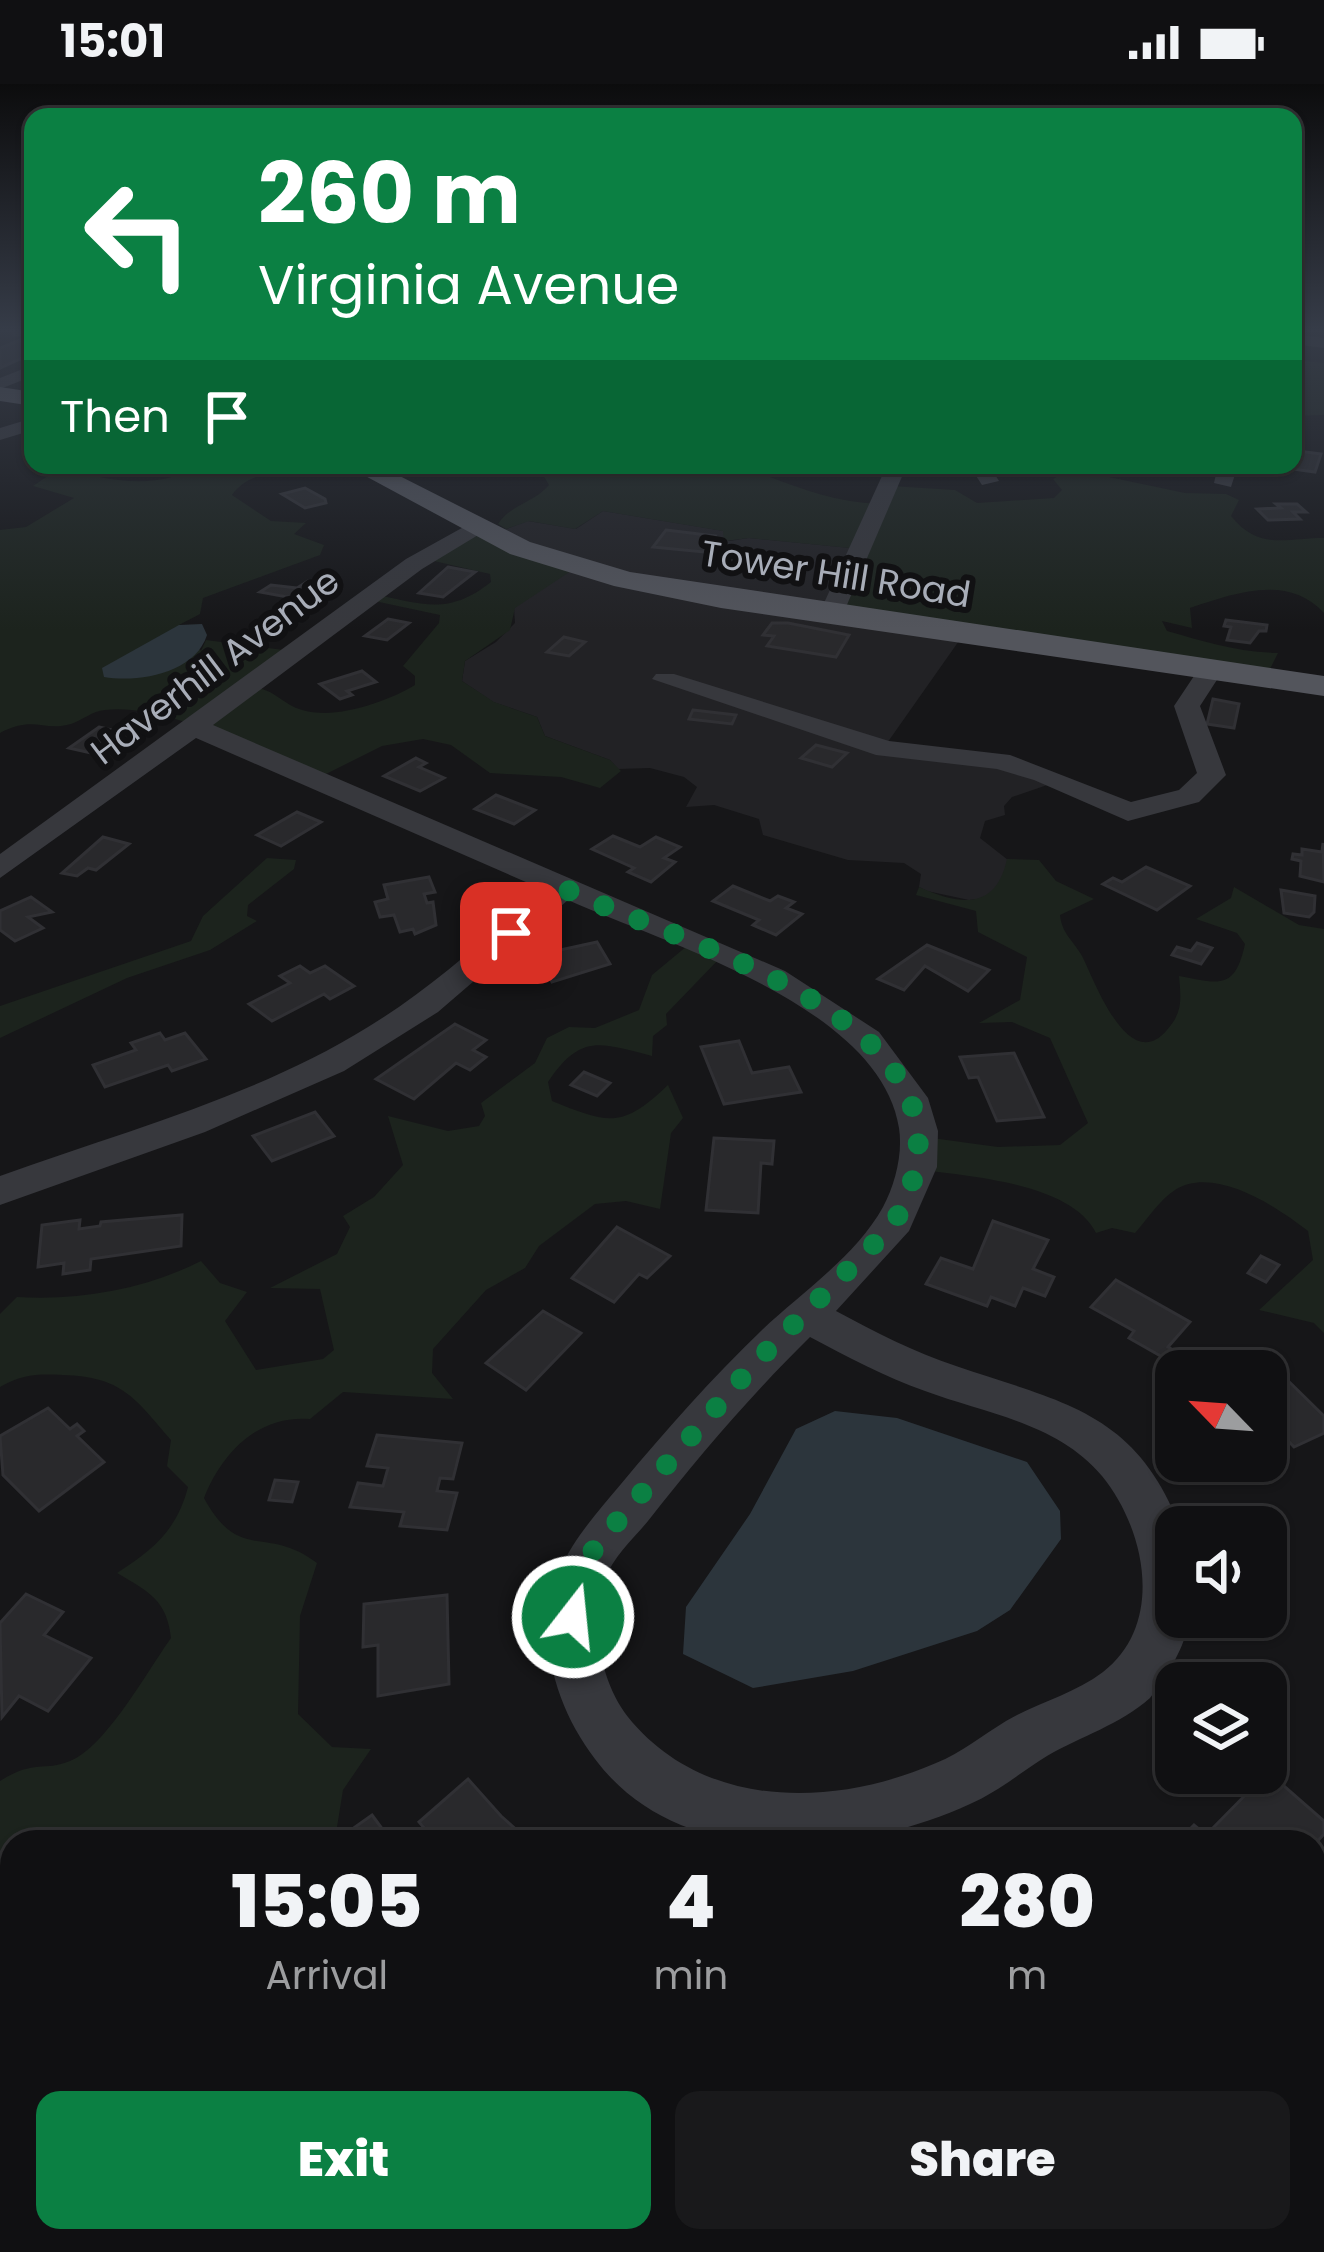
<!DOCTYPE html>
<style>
body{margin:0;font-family:Poppins,sans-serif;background:#19191b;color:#f1f3f6;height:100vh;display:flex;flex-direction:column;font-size:45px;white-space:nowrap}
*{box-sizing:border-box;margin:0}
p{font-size:39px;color:#9c9d9f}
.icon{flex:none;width:66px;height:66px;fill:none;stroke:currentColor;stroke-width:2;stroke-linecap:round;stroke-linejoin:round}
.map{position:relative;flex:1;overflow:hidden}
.panel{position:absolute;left:0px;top:1746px;width:1326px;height:423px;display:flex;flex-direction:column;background:#101012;border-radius:36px 36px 0 0;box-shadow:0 3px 9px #0004,0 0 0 3px #303032}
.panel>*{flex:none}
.guide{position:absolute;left:24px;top:24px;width:1278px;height:366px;border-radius:24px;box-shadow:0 3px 9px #0004,0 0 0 3px #303032;background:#0b8043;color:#fff;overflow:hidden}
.needle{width:78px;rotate:295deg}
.fabs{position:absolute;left:1155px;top:1266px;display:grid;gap:24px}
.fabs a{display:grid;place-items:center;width:132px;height:132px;border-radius:24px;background:#101012;box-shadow:0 3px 9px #0004,0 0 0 3px #303032;font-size:60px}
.pin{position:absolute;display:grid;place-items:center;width:102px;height:102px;color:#fff;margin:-51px;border-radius:24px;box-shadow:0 6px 18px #0006}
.me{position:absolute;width:132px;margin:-66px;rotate:16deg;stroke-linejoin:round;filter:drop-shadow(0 0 9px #0008)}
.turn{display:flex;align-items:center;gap:42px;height:252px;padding:0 36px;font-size:54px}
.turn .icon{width:156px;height:156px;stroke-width:2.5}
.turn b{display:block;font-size:84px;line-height:102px}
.then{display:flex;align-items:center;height:114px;padding:0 36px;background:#0003;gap:24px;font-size:45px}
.eta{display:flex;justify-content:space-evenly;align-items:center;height:204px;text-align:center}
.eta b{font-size:72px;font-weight:800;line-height:84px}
.cta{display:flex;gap:24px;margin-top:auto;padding:24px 36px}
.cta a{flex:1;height:138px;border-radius:24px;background:#0b8043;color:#fff;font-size:48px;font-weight:800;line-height:138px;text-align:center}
.cta a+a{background:#19191b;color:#f1f3f6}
.status{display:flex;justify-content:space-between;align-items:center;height:84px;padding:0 60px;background:#101012;direction:ltr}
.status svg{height:33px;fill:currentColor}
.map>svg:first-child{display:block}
.built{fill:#222225}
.green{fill:#1c231d}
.water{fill:#2c353c}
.building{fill:#29292c;stroke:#303034;stroke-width:3}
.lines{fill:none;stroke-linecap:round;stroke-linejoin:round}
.minor{fill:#37383d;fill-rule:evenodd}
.major{fill:#53555c;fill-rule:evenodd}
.route{stroke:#0b8043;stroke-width:21;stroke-dasharray:0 37.8}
.labels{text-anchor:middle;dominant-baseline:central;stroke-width:12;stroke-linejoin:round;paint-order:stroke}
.far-street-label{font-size:36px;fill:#a8adb8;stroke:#111113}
</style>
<div class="status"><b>15:01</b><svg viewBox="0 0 49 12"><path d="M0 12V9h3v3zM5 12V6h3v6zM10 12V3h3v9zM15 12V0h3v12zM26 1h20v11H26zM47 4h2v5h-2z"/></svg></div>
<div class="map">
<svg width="1324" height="2168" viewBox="0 0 1324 2168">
<rect width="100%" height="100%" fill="#161618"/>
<polygon class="built" points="603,427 724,447 724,456 730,457 749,454 861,465 961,554 885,662 962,672 1056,698 1012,713 1004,722 1005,731 985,737 980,754 1008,776 1001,802 988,814 969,816 927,807 919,803 921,790 904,779 848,776 763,751 759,735 714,721 686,723 697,703 684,693 650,684 618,685 610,676 545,652 537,633 493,618 462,597 465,577 496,558 515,539 514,524 549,498 490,451 528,437 576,445"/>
<g class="green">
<polygon points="1303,277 1324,279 1324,331 1293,332 1293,281"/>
<path d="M198 381H313C285 388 249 386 232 411L271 437 306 439 294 450 324 461 320 471 203 514 200 530 179 541 201 567 206 556 292 567 249 603C272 605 274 612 292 622 326 640 385 619 415 601V592L403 582 439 539 440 531 365 515 373 510C423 520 448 532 491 498L490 490 421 474 473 446 577 483 515 524 510 546 465 577 462 597 494 618 537 633 545 652 610 676 621 687 600 704 561 693 490 689 451 661 423 655 382 662 316 695C258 670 170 619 105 626 92 627 83 636 71 640 43 648 34 631 0 649V446L26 443 74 414 33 402 61 383C104 396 158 408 198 381Z"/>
<path d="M480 381H771L765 391C803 406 838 418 878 420L891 402 955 406 977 419 1054 414 1062 406 1053 395 1071 385 1185 409 1226 410 1239 416 1231 432C1259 467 1286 454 1324 454V529C1287 489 1233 510 1190 524L1192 544 1162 537 1167 547C1203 557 1235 568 1278 569L1266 593 833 530 860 465 749 454 724 457 723 447 603 427 575 445 529 437 506 445 498 440C511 420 534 419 549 401L543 391 497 389Z"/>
<polygon points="267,774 296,776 294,785 248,821 247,832 257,837 210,866 127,894 0,954 0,922 191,857 203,832"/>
<path d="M1007 775 1039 776 1056 797 1094 815 1060 831C1062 850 1073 856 1082 872 1094 895 1128 992 1167 946 1183 928 1181 915 1179 892 1220 900 1235 906 1245 860L1237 849 1196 835 1231 814 1234 803 1299 841 1324 845V1249L1314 1239 1259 1226 1313 1176 1308 1147C1277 1123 1215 1081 1175 1106 1160 1115 1147 1136 1135 1149L1112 1144 1096 1149C1071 1098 965 1092 914 1085L917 1052 998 1063 1060 1061 1088 1039 1050 954 1012 938 979 939 1020 916 1027 873 978 848 976 827 916 811 919 803C961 822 996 826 1007 775Z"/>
<path d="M687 862 719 875 666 930 667 941 653 952 652 972C600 959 581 949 548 998L552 1017C609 1040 622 1045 668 1001L683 1034 671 1049 660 1125 626 1117 595 1120 539 1162 525 1184 486 1206 433 1265 432 1289 453 1315 343 1308 310 1335C259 1331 223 1367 204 1414 240 1480 265 1440 317 1479L300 1532 298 1630 332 1663 371 1665 343 1706 337 1743 348 1758H12V2157H486L493 2168H0V1697C35 1675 43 1688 70 1677 106 1663 148 1586 171 1554 167 1516 148 1507 117 1489 153 1466 177 1446 188 1403L167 1382 171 1356C134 1313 122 1293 63 1291 37 1290 23 1290 0 1303V1230L17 1213C79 1217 146 1205 201 1177L220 1199 247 1208 225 1237 256 1286 323 1275 334 1266 320 1205 270 1204 337 1170 350 1143 343 1132 374 1113 403 1081 388 1032 448 1047 479 1042 485 1032 481 1019 535 979 547 954 569 943 595 944 639 926 652 891Z"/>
<polygon points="1324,1920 1324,2168 1088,2168 1129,2157 1314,2157 1314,1931"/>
</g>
<g class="water">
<path d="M202 540 207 551C195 589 139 599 104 593L102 584 179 541Z"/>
<polygon points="835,1327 897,1334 1027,1378 1060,1427 1061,1455 1010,1526 977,1547 853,1587 753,1604 683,1570 686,1523 750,1430 796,1345"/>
</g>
<g class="building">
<polygon points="33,243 33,269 0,284 0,264 30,252 12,250"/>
<polygon points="1298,367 1321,370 1315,388 1293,385"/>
<polygon points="305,404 325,415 326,419 305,424 282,410"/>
<polygon points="1276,420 1297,420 1306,428 1293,428 1300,435 1268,436 1257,425 1281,424"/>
<polygon points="666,446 715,452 704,468 653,463"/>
<polygon points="448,483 475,488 443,513 419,509"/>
<polygon points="308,497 331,500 309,517 260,508 271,501 297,504"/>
<polygon points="388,535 409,539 387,556 365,552"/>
<polygon points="1226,536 1267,541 1266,547 1259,547 1250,559 1227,556 1231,543 1224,542"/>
<polygon points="772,539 788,539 849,551 836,573 767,562 774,552 763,551"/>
<polygon points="564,553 585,558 569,572 547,568"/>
<polygon points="362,587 376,598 347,607 352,611 340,615 320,600"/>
<polygon points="1213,615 1239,620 1234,644 1207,640"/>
<polygon points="693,626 736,631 732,640 689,635"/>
<polygon points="99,643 125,649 95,670 69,664"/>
<polygon points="816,661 847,669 832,683 801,674"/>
<polygon points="416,674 426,679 419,683 444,694 420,707 384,692"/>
<polygon points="496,711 535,726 514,740 475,725"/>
<polygon points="297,728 321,738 281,762 257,751"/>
<polygon points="613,752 640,763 656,753 680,763 664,774 675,778 651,798 628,788 634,784 592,765"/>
<polygon points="103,753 129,760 96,786 88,784 77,792 62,789"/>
<polygon points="1323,759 1324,798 1300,792 1301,777 1292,775 1293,770 1302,771 1302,765 1322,768"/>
<polygon points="1146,783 1190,802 1157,826 1103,800 1113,794 1122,798"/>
<polygon points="429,793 435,808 424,810 427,819 433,818 436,841 415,850 413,845 400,848 394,831 380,833 375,818 388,815 384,801"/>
<polygon points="733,802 770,817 778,812 794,818 786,824 802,830 776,851 753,841 759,836 713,817"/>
<polygon points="1281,806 1315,812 1314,828 1309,833 1284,829"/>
<polygon points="31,813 52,828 28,833 43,844 15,857 0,846 0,827"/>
<polygon points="597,858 610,880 552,898 537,871"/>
<polygon points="1197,859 1212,864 1201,880 1172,871 1177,863 1191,867"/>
<polygon points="927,861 989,886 968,907 925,882 904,906 878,895"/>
<polygon points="300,882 310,889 325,882 354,902 330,915 324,910 272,937 249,920 290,899 280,892"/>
<polygon points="455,940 486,956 473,966 486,973 470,986 456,979 414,1015 376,995"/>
<polygon points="160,949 165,956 185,949 206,975 172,987 168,981 105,1003 93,981 136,966 131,959"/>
<polygon points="739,957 752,989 789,983 801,1008 724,1020 701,963"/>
<polygon points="1014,969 1044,1033 997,1037 978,993 969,994 960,973"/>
<polygon points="584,988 610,999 597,1012 571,1001"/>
<polygon points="315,1028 334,1052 272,1077 253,1052"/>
<polygon points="714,1054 774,1057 772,1080 761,1079 758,1129 706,1126"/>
<polygon points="182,1131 181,1162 91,1175 90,1186 63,1190 64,1179 38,1183 42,1141 80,1136 79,1145 100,1142 101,1138"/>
<polygon points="993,1137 1048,1156 1033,1185 1054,1193 1045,1212 1023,1204 1015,1222 991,1213 987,1222 926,1200 941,1174 973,1185"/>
<polygon points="617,1143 670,1172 647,1194 639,1190 614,1218 572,1194"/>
<polygon points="1261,1172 1279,1181 1266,1198 1248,1189"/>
<polygon points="1116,1196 1190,1238 1168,1263 1173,1266 1166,1275 1129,1254 1134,1247 1091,1223"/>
<polygon points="543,1227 581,1249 526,1306 486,1279"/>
<polygon points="1270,1279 1324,1332 1324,1349 1294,1363 1266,1334 1266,1287 1253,1287"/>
<polygon points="48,1324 70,1345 77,1340 84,1347 77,1352 104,1378 39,1427 3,1391 0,1352"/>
<polygon points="377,1351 462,1359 453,1395 440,1394 437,1407 457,1409 447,1446 400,1442 404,1428 350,1423 358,1399 383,1402 388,1384 367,1382"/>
<polygon points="275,1396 298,1398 292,1418 269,1416"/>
<polygon points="26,1510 63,1528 44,1551 91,1574 48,1627 19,1612 2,1633 0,1539"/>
<polygon points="447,1511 449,1600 378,1612 378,1561 363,1563 364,1520"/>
<polygon points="1268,1688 1324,1737 1324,1750 1314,1761 1177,1758 1194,1741 1206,1751"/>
<polygon points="468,1695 501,1732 530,1758 436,1758 419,1738"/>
<polygon points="372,1731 383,1746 366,1758 355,1743"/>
<polygon points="675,2157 713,2157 711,2168 673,2168"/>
</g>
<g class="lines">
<g class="minor">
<polygon points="1293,250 1324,254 1324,264 1293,260"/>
<polygon points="33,281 33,292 0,305 0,294"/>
<polygon points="33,334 33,346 0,356 0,344"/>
<polygon points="887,381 907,381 843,530 822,535 819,530"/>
<polygon points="969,381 989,381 999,397 982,401"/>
<polygon points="1218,381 1238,381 1231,403 1214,399"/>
<path d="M469 440 488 445 422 485 213 641 785 887 879 948 928 1014 938 1047 937 1083 909 1147 836 1227C875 1248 914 1268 956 1282 1061 1318 1136 1327 1180 1443H1176V1533H1190C1185 1564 1168 1590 1150 1614 1119 1641 1082 1652 1047 1672 1021 1688 998 1708 970 1720 855 1773 680 1789 595 1675 566 1637 547 1589 548 1541 549 1481 585 1443 621 1400 666 1346 712 1294 762 1246 802 1208 856 1172 883 1123 895 1100 903 1070 899 1044 880 922 666 860 568 816L438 928 344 987 205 1048 0 1121V1092C124 1047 255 1013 368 943 432 904 486 854 542 805L196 654 0 794V770L406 475ZM810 1253C848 1273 885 1293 925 1307 987 1330 1058 1339 1102 1392 1146 1446 1165 1540 1103 1588 1074 1610 1037 1619 1006 1637 983 1651 961 1669 936 1679 833 1724 703 1726 628 1633 600 1597 590 1539 605 1495 613 1473 634 1454 648 1437 699 1372 752 1310 810 1253Z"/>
<polygon points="1211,577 1224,585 1200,622 1226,691 1199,718 1128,737 1034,696 997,685 876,671 652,595 656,590 674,590 889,657 1010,671 1131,718 1179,706 1197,689 1174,622 1202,580"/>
</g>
<g class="major">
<polygon points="0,303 33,308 33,322 0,317"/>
<polygon points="345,381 378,381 530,458 630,488 1324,592 1324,612 721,524 614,502 510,470"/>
</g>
</g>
<linearGradient id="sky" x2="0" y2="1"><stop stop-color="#0c0c0d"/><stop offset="0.45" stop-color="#363c48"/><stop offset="1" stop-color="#363c48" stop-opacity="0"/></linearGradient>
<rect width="1324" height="546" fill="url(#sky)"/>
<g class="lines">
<path class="route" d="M511 849 563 804C688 864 1012 942 892 1142L754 1280 595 1463 579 1495 573 1533"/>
</g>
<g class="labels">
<g class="far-street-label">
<text transform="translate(836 490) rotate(9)">Tower Hill Road</text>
<text transform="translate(215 582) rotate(-37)">Haverhill Avenue</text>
</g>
</g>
</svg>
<div class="fabs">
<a><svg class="needle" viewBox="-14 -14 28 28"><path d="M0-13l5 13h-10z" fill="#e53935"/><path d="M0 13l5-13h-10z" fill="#9c9d9f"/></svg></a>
<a><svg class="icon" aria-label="sound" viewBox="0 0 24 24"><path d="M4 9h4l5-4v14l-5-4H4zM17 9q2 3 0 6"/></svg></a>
<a><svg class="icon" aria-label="layers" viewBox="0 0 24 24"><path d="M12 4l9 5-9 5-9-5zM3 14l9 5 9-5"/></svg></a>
</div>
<div class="pin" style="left:511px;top:849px;background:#d93025"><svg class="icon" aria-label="arrive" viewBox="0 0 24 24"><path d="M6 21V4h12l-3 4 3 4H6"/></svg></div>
<svg class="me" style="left:573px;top:1533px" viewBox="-20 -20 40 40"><circle r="17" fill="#0b8043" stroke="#fff" stroke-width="3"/><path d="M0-11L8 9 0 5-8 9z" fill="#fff"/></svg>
<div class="guide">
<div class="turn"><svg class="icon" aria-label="left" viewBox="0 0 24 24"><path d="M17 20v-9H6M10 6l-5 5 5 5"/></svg><div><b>260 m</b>Virginia Avenue</div></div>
<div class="then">Then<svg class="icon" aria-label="arrive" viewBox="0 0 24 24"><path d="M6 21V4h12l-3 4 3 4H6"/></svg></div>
</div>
<section class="panel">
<div class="eta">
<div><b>15:05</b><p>Arrival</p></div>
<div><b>4</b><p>min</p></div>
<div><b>280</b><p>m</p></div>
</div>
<div class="cta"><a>Exit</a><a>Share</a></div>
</section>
</div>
